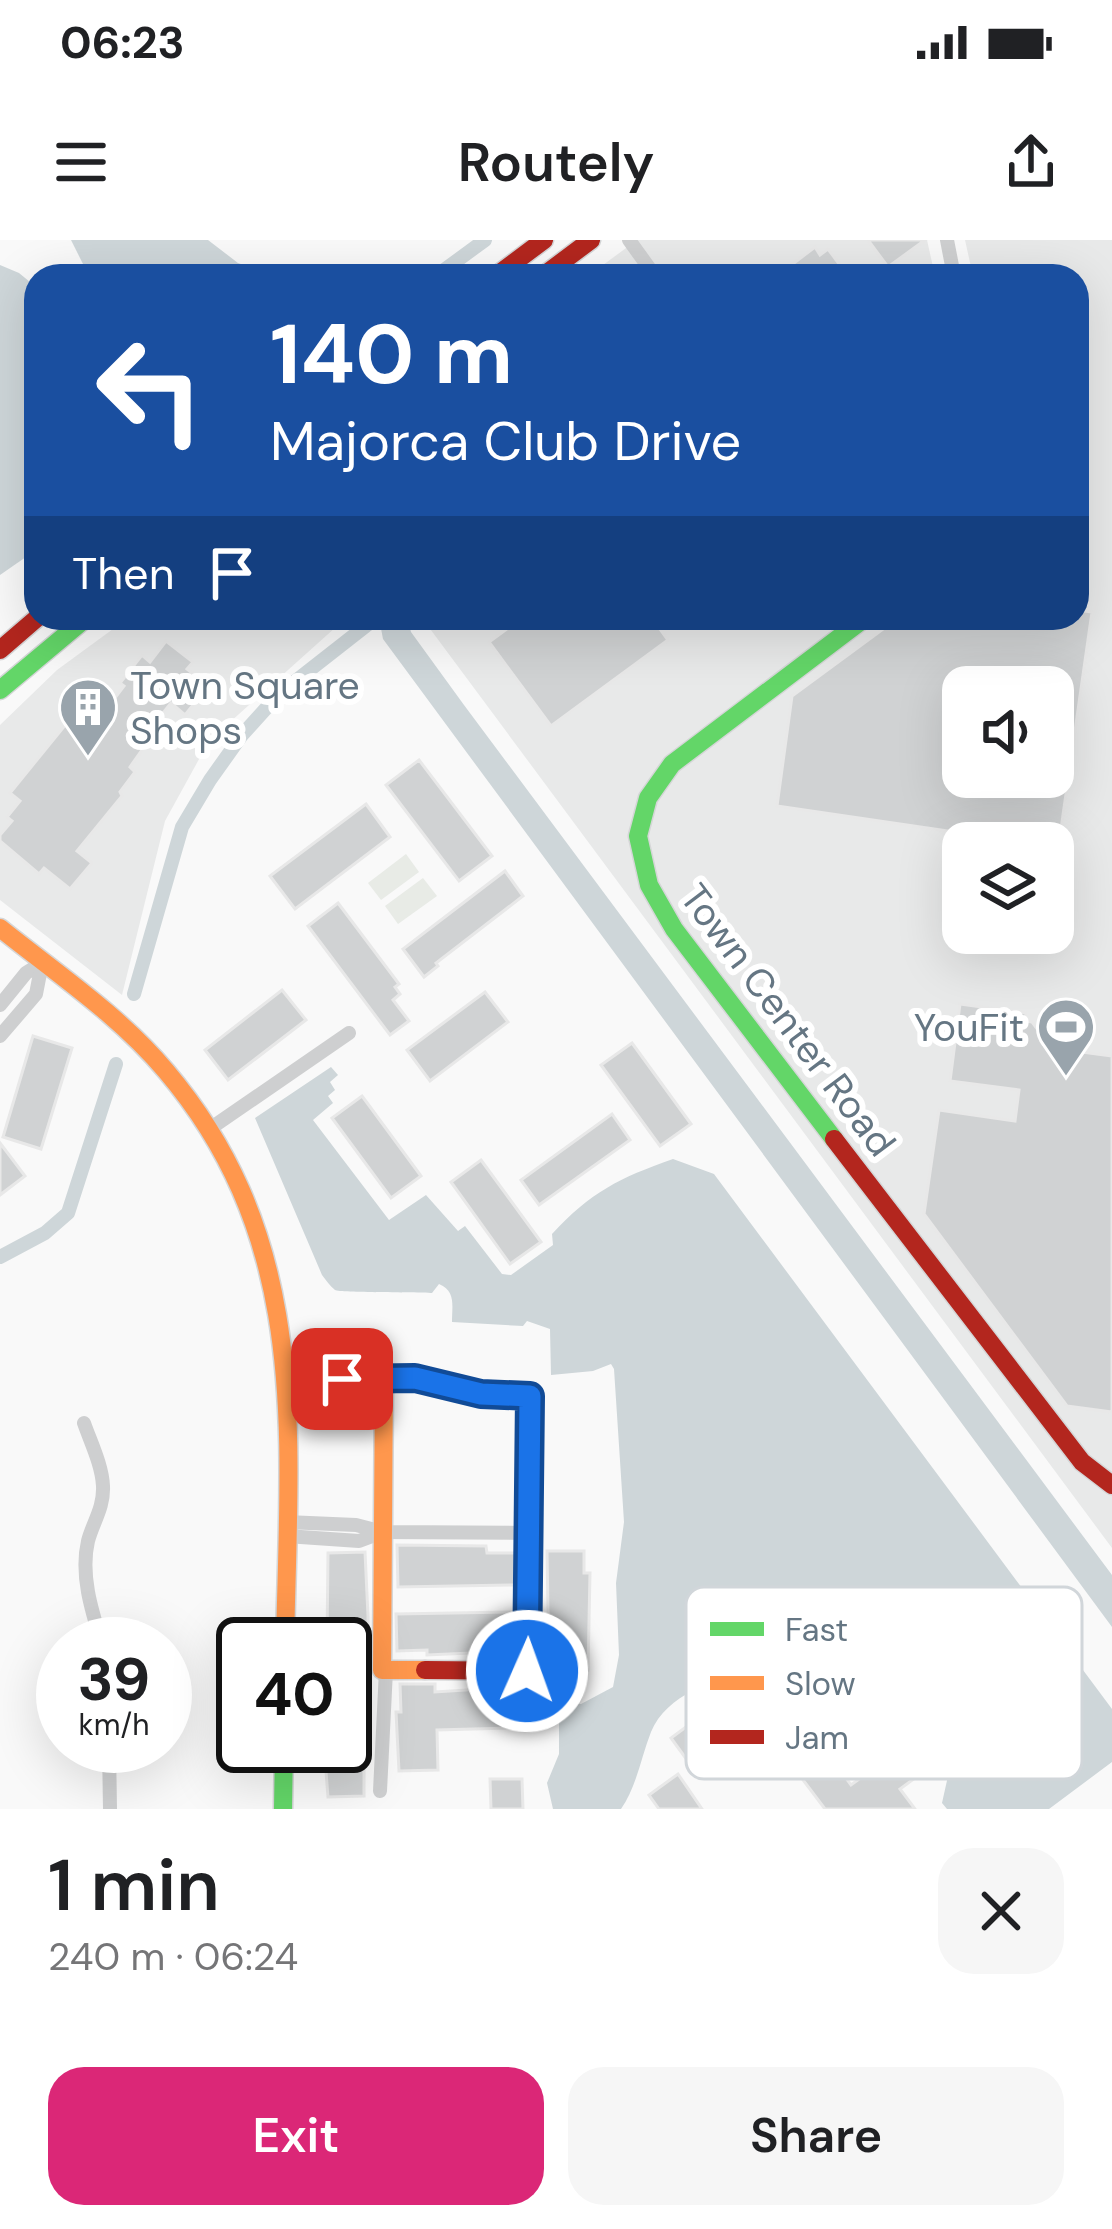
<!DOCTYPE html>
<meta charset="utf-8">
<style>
body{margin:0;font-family:"DM Sans",sans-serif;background:#f6f6f6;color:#202124;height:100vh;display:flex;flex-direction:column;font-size:45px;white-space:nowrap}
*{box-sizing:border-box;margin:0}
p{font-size:39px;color:#757577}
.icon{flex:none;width:66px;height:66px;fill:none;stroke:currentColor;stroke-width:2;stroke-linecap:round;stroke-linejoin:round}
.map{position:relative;height:1569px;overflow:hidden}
.details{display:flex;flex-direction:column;background:#fff;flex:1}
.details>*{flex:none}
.guide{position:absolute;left:24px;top:24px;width:1065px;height:366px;border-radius:36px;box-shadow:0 12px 48px #0002;background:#1a4fa0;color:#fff;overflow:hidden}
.fabs{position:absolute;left:942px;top:426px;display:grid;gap:24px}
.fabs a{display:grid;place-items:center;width:132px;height:132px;border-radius:24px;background:#fff;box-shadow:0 12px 48px #0002;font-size:60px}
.speed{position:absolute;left:36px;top:1377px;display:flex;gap:24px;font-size:60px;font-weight:700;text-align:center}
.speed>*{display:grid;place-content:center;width:156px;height:156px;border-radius:50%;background:#fff;box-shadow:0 12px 48px #0002;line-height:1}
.speed small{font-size:30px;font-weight:400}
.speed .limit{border:6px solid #111;border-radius:18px;background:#fff;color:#111}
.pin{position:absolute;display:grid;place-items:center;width:102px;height:102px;color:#fff;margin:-51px;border-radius:24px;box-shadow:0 6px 18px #0006}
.me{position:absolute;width:132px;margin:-66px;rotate:2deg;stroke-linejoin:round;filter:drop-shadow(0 0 9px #0008)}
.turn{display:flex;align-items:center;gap:42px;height:252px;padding:0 48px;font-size:54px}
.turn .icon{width:156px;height:156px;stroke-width:2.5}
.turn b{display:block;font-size:84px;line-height:102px}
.then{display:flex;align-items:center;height:114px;padding:0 48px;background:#0003;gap:24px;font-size:45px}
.round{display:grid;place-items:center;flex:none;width:126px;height:126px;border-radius:36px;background:#f6f6f6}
.overview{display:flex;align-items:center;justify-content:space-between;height:204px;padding:0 48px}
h1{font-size:72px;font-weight:600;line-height:90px}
.button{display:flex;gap:24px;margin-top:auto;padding:24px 48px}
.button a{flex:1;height:138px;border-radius:36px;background:#db2777;color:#fff;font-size:48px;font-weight:600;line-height:138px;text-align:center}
.button a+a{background:#f6f6f6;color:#202124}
.status{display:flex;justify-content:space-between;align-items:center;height:84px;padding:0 60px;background:#fff;direction:ltr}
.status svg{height:33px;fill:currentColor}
header{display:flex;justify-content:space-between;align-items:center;height:156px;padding:0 48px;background:#fff;font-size:54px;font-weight:600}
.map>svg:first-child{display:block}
.built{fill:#e8e9e9;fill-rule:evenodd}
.green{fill:#e8ebe6}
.water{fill:#ced6d9}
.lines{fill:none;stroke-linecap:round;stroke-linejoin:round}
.canal{stroke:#ced6d9;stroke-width:14}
.building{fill:#d0d2d3;stroke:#e8e8e8;stroke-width:3;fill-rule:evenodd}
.fast-casing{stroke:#d5d6d7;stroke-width:21}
.slow-casing{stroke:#d5d6d7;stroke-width:21}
.jam-casing{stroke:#d5d6d7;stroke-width:21}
.street{stroke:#cecfd0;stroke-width:14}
.fast{stroke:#63d668;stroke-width:18}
.slow{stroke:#ff974d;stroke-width:18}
.jam{stroke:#b3261e;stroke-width:18}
.route-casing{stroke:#114b97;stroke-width:30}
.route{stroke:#1a73e8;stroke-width:21}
.labels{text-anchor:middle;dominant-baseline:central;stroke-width:12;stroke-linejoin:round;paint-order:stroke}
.poi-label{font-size:39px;fill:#657683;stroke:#fff;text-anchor:start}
.street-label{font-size:39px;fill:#657683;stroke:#fff}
.key{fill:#fff;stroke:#d1d6da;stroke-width:3}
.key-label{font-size:33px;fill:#657683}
</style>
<div class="status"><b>06:23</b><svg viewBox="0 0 49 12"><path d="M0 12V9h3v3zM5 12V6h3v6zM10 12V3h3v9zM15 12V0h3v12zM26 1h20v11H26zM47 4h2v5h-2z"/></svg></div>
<header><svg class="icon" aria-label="menu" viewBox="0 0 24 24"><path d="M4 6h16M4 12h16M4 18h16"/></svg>Routely<svg class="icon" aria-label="share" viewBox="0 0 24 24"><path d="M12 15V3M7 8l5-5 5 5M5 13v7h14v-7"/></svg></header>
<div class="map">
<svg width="1112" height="1569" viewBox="0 0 1112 1569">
<rect width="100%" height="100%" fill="#f9f9f9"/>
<g class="built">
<polygon points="637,0 927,0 935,36 588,36"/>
<path d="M965 0H1112V1308L422 378H1077V36H973ZM963 447H1053V537H963ZM963 603H1053V693H963Z"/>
<polygon points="128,378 346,378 209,501 165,581 122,755 0,660 0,485 57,430"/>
</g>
<g class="green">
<polygon points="406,614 419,632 381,660 368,643"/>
<polygon points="423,638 437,656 398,684 385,666"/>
</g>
<g class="water">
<polygon points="71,0 208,0 238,23 255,29 260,36 89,36"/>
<polygon points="0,25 19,33 36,47 36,310 0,335"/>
<polygon points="379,378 407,378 411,392 464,465 1112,1335 1112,1387 383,399"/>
<path d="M331 827 338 835 330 842 335 850 328 856 333 863 313 880 389 980 426 955 458 991 465 986 502 1034 511 1035 553 1005 552 994C591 952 619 938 673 919L714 934 1112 1469V1522L1049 1569H947L942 1563 952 1518 922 1479 899 1477 890 1486 868 1487C846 1475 836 1449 815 1436 797 1426 770 1433 751 1435 714 1439 667 1454 651 1492 641 1517 637 1546 621 1569H553L547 1543 559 1514V1462L581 1464 613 1447 619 1415 616 1343 624 1282 614 1129 611 1124 593 1131 551 1135 550 1089 527 1081 523 1086 452 1082C452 1065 456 1051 439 1044L432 1053C417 1052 340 1053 335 1050 330 1046 326 1040 322 1035L255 878Z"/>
</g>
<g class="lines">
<g class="canal">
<polyline points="436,36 485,0"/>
<polyline points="134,754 182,587 210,540 242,495 279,454 376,378"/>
<polyline points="0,1017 45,993 68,973 116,824"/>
</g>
</g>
<g class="building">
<polygon points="868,0 925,0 888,27"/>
<polygon points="815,7 820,15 828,9 848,36 777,36"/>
<path d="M1077 370 1092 372 1059 603H1029L777 566 792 456 898 378H1077ZM963 447H1053V537H963Z"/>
<polygon points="522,378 652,378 668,400 551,486 489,402"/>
<polygon points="166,401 193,422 187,429 214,450 202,464 197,460 185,475 171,463 152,487 156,490 130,527 135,532 120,552 122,556 77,611 92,623 70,649 44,628 39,634 0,601 0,595 12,581 7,577 20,561 10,553 75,473 96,490 115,466 111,463 124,446 120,443 142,415 150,422"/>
<polygon points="419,520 492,616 459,641 386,545"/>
<polygon points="366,564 390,597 295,669 270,636"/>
<polygon points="505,631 523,656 436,723 438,726 424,737 403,709"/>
<polygon points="338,663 399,744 395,747 400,754 393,760 409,781 390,795 308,686"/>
<polygon points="282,750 306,780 228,840 205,810"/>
<polygon points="485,752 508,782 430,841 407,810"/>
<polygon points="960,764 1026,773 1025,781 1032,782 1052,808 1112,816 1112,1172 1067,1166 924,974 939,870 1015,881 1019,850 950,841"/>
<polygon points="33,796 72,808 41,909 3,897"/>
<polygon points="632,803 691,884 660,906 601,825"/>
<polygon points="362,856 421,936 391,958 332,878"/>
<polygon points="612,874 630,900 539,965 521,940"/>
<polygon points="0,903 25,936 0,955"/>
<polygon points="481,920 541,1002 510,1024 451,942"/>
<polygon points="397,1305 486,1306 487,1313 515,1313 515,1345 398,1347"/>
<polygon points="547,1311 584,1311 584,1333 590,1333 588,1430 549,1430"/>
<polygon points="365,1312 368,1376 368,1401 364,1401 364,1556 328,1557 324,1506 345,1506 345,1404 327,1404 328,1313"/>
<polygon points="515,1372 515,1411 427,1415 427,1410 397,1411 396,1374"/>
<polygon points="400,1444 435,1444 435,1452 513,1447 513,1453 543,1451 544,1487 437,1490 438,1530 399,1531 396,1472 401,1472"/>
<polygon points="784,1453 851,1545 911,1501 930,1527 900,1549 915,1569 825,1569 754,1475"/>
<polygon points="721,1461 745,1494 695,1531 671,1498"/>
<polygon points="678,1534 702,1569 659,1569 649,1555"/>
<polygon points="490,1539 522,1539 523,1569 491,1569"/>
</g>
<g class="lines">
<g class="fast-casing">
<g id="fast">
<polyline points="0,450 86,378"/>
<polyline points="834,899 674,689 649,645 638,596 648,558 672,524 865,378"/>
<polyline points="283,1569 284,1506"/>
</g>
</g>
<g class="slow-casing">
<g id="slow">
<path d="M0 688C56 733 119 775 166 831 311 1002 289 1195 285 1404"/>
<polyline points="384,1137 382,1430 425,1430"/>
</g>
</g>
<g class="jam-casing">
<g id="jam">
<polyline points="496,36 544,0"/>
<polyline points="543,36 591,0"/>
<polyline points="0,410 37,378"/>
<polyline points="834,899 1082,1222 1112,1245"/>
<polyline points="342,1139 415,1138 480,1154 530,1155 528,1431 425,1430"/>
</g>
</g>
<g class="street">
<polyline points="629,0 655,36"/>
<polyline points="947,0 954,36"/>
<polyline points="0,765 26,733 42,723"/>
<polyline points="0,796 36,754 42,723"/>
<polyline points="211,888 349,793"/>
<path d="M84 1183C91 1203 102 1225 103 1246 104 1268 93 1282 88 1301 80 1335 92 1372 102 1404"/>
<polyline points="286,1282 356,1285 383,1292 529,1293"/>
<polyline points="286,1296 359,1301 383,1292"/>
<polyline points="109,1506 110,1569"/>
<polyline points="380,1551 386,1430"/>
</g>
<use href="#fast" class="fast"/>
<use href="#slow" class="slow"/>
<use href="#jam" class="jam"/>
</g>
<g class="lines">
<g class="route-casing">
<polyline id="route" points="342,1139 415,1138 481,1154 530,1156 527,1431"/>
</g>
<use href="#route" class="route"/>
</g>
<defs>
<g id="building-pin" transform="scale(3)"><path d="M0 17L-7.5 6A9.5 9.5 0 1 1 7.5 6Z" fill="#99a4ac" stroke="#fff"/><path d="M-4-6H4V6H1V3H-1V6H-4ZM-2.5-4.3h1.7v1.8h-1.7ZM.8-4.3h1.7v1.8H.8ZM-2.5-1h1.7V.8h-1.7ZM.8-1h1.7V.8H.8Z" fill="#fff"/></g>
<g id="stadium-pin" transform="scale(3)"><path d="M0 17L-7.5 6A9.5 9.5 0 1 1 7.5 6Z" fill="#99a4ac" stroke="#fff"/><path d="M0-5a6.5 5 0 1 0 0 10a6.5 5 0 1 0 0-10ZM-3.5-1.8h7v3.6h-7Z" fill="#fff"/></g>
</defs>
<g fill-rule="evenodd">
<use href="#building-pin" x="88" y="467"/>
<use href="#stadium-pin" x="1066" y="787"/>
</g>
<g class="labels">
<g class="poi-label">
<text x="130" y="445">Town Square<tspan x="130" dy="45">Shops</tspan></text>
<text x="1024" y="787" text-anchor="end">YouFit</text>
</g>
<g class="street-label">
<text transform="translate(788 780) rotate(53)">Town Center Road</text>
</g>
</g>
<rect x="686" y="1347" width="396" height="192" rx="18" class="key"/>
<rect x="710" y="1382" width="54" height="14" fill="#63d668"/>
<rect x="710" y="1436" width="54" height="14" fill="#ff974d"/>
<rect x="710" y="1490" width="54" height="14" fill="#b3261e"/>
<g class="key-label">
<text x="785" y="1401">Fast</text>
<text x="785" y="1455">Slow</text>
<text x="785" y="1509">Jam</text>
</g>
</svg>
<div class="fabs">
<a><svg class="icon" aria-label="sound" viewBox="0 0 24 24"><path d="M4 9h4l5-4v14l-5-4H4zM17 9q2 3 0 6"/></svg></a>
<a><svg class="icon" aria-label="layers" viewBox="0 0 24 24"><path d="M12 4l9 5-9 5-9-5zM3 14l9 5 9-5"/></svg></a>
</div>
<div class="speed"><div>39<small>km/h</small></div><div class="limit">40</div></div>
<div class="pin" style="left:342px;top:1139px;background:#d93025"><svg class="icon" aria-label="arrive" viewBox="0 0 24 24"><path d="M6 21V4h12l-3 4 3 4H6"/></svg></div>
<svg class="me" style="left:527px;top:1431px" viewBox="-20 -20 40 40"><circle r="17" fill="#1a73e8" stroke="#fff" stroke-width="3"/><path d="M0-11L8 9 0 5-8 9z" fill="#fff"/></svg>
<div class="guide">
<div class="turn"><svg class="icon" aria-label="left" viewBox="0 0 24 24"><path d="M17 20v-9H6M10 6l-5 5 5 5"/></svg><div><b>140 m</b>Majorca Club Drive</div></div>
<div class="then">Then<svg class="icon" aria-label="arrive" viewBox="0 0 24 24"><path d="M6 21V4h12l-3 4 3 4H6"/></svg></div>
</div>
</div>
<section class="details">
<div class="overview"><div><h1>1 min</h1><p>240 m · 06:24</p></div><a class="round"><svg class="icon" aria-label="close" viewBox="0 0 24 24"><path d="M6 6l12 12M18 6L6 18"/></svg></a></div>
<div class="button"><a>Exit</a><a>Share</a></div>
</section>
